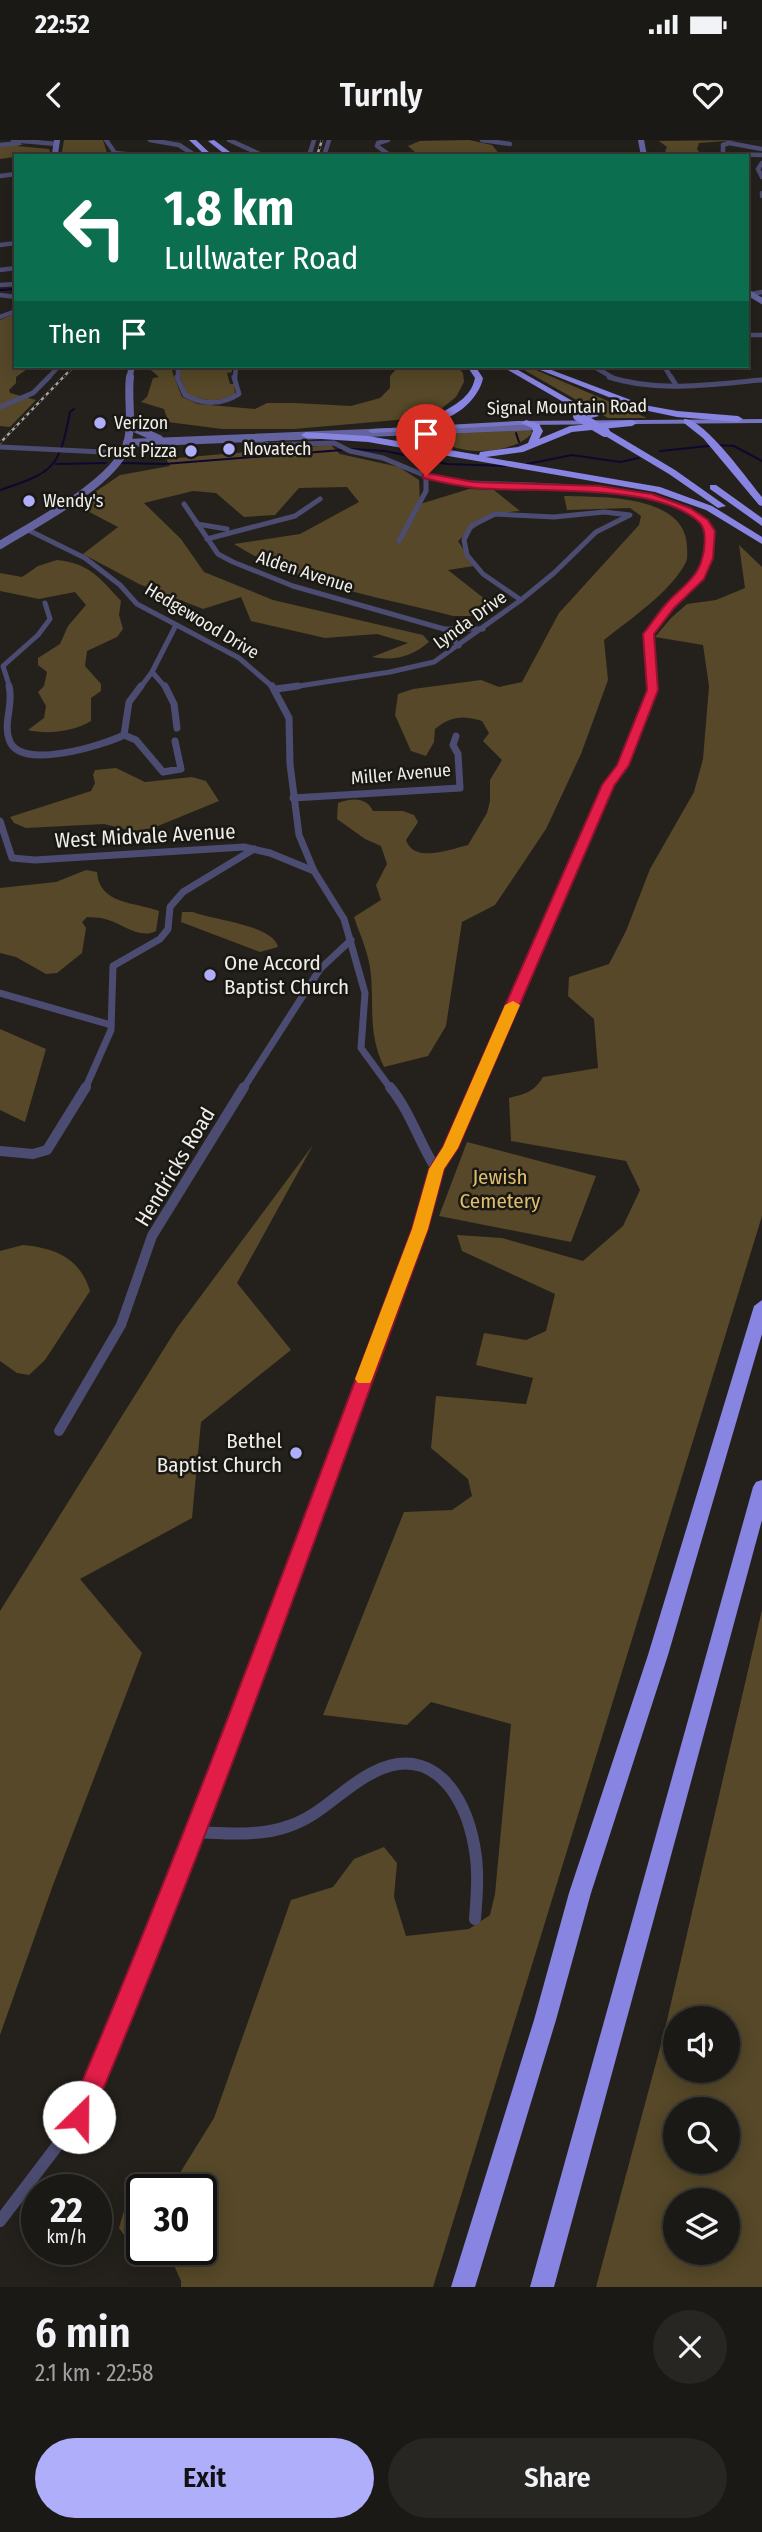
<!DOCTYPE html>
<meta charset="utf-8">
<style>
body{margin:0;font-family:"Fira Sans Condensed",sans-serif;background:#282622;color:#f1f3f6;height:100vh;display:flex;flex-direction:column;font-size:26px;white-space:nowrap}
*{box-sizing:border-box;margin:0}
p{font-size:23px;color:#a0a0a0}
.icon{flex:none;width:38px;height:38px;fill:none;stroke:currentColor;stroke-width:2;stroke-linecap:round;stroke-linejoin:round}
.map{position:relative;height:2147px;overflow:hidden}
.drawer{display:flex;flex-direction:column;background:#1b1915;flex:1}
.drawer>*{flex:none}
.banner{position:absolute;left:14px;top:14px;width:735px;height:214px;border-radius:0px;box-shadow:0 4px 18px #0003,0 0 0 2px #393834;background:#0b6e4f;color:#fff;overflow:hidden}
.buttons{position:absolute;left:663px;top:1866px;display:grid;gap:14px}
.buttons a{display:grid;place-items:center;width:77px;height:77px;border-radius:50%;background:#1b1915;box-shadow:0 4px 18px #0003,0 0 0 2px #393834;font-size:35px}
.speed{position:absolute;left:21px;top:2034px;display:flex;gap:14px;font-size:35px;font-weight:700;text-align:center}
.speed>*{display:grid;place-content:center;width:91px;height:91px;border-radius:50%;background:#1b1915;box-shadow:0 4px 18px #0003,0 0 0 2px #393834;line-height:1}
.speed small{font-size:18px;font-weight:400}
.speed .limit{border:4px solid #111;border-radius:10px;background:#fff;color:#111}
.pin{position:absolute;display:grid;place-items:center;width:60px;height:60px;color:#fff;margin:-72px -30px;border-radius:50% 50% 50% 0;rotate:-45deg;box-shadow:0 0 7px #0007}
.pin .icon{rotate:45deg}
.me{position:absolute;width:77px;margin:-38px;rotate:23deg;stroke-linejoin:round;filter:drop-shadow(0 0 5px #0008)}
.turn{display:flex;align-items:center;gap:24px;height:147px;padding:0 35px;font-size:32px}
.turn .icon{width:91px;height:91px;stroke-width:2.5}
.turn b{display:block;font-size:49px;line-height:60px}
.then{display:flex;align-items:center;height:66px;padding:0 35px;background:#0003;gap:14px;font-size:26px}
.round{display:grid;place-items:center;flex:none;width:74px;height:74px;border-radius:37px;background:#282622}
.overview{display:flex;align-items:center;justify-content:space-between;height:119px;padding:0 35px}
h1{font-size:42px;font-weight:600;line-height:52px}
.action{display:flex;gap:14px;margin-top:auto;padding:14px 35px}
.action a{flex:1;height:80px;border-radius:42px;background:#afaefa;color:#111;font-size:28px;font-weight:600;line-height:80px;text-align:center}
.action a+a{background:#282622;color:#f1f3f6}
.status{display:flex;justify-content:space-between;align-items:center;height:49px;padding:0 35px;background:#1b1915;direction:ltr}
.status svg{height:19px;fill:currentColor}
header{display:flex;justify-content:space-between;align-items:center;height:91px;padding:0 35px;background:#1b1915;font-size:32px;font-weight:600}
.map>svg:first-child{display:block}
.green{fill:#564828;fill-rule:evenodd}
.lines{fill:none;stroke-linecap:round;stroke-linejoin:round}
.stream{stroke:#0f0730;stroke-width:2}
.street-far4{stroke:#4c4c72;stroke-width:4.5}
.street-far3{stroke:#4c4c72;stroke-width:5}
.street-far2{stroke:#4c4c72;stroke-width:7}
.street-far1{stroke:#4c4c72;stroke-width:10}
.street{stroke:#4c4c72;stroke-width:12}
.secondary-far1{stroke:#65639f;stroke-width:6}
.secondary{stroke:#65639f;stroke-width:8}
.primary{fill:#7775c2;fill-rule:evenodd}
.highway{fill:#8884e2;fill-rule:evenodd}
.rail-casing{stroke:#a8a6a2;stroke-width:2.5}
.rail{stroke:#1a1813;stroke-width:2;stroke-dasharray:3.5;stroke-linecap:butt}
.highway-bridge{stroke:#8884e2;stroke-width:10}
.route{fill:#e11d48;stroke:#92132f;stroke-width:2}
.slow{fill:#f59e0b}
.poi-dot{fill:#afaefa;stroke:#1a1813;stroke-width:2.5}
.labels{text-anchor:middle;dominant-baseline:central;stroke-width:5;stroke-linejoin:round;paint-order:stroke}
.far-street-label{font-size:18px;fill:#efeeea;stroke:#1a1813}
.far-poi-label{font-size:18px;fill:#efeeea;stroke:#1a1813;text-anchor:start}
.street-label{font-size:21px;fill:#efeeea;stroke:#1a1813}
.poi-label{font-size:21px;fill:#efeeea;stroke:#1a1813;text-anchor:start}
.park-label{font-size:21px;fill:#dfbd6d;stroke:#1a1813}
</style>
<div class="status"><b>22:52</b><svg viewBox="0 0 49 12"><path d="M0 12V9h3v3zM5 12V6h3v6zM10 12V3h3v9zM15 12V0h3v12zM26 1h20v11H26zM47 4h2v5h-2z"/></svg></div>
<header><svg class="icon" aria-label="back" viewBox="0 0 24 24"><path d="M15 5l-7 7 7 7"/></svg>Turnly<svg class="icon" aria-label="heart" viewBox="0 0 24 24"><path d="M12 20l-8-8c-3-5 5-10 8-4 3-6 11-1 8 4z"/></svg></header>
<div class="map">
<svg width="762" height="2147" viewBox="0 0 762 2147">
<rect width="100%" height="100%" fill="#24211c"/>
<g class="green">
<polygon points="64,0 103,0 107,13 103,16 37,16 17,13 14,17 0,19 0,7 28,3 17,6 49,9 51,14 62,12"/>
<polygon points="469,0 492,5 501,16 395,14 416,13 408,6 420,1"/>
<polygon points="739,0 699,3 697,9 702,16 671,16 665,11 667,7 659,1"/>
<polygon points="16,173 16,226 31,226 16,237 16,243 9,250 10,253 36,260 10,287 0,286 0,180"/>
<polygon points="146,226 174,226 172,231 182,257 198,264 255,269 267,263 294,263 351,266 380,258 390,248 390,236 399,226 457,226 463,233 464,242 456,257 431,277 294,289 222,289 160,281 167,278 164,269 141,262 147,257 153,238 159,237"/>
<path d="M181 226H232V232L227 233 230 244H234L235 254C219 264 204 260 187 255L179 234Z"/>
<polygon points="517,226 527,226 647,278 608,278"/>
<path d="M531 289 532 293C514 315 451 319 434 293Z"/>
<path d="M331 305 340 314 399 327 419 340 420 364 469 349 494 350 520 371C493 372 478 384 458 401L474 426 448 430 486 460 476 476H453C380 457 298 445 234 404L300 394 359 362 347 347 299 348 275 375 244 377 216 353 193 351 144 363 181 399 204 432 273 460 423 495 429 502C411 517 395 521 372 517L408 503 377 494 325 498 251 481 241 457 203 469 139 444 83 414 118 387 76 365 120 335 170 326 166 319Z"/>
<path d="M564 356C600 357 685 354 687 406 687 411 688 417 686 422 672 451 629 480 604 500L608 540 581 614 546 689 495 765 462 782 446 886 428 916 384 927C368 893 374 871 371 836 370 816 360 795 354 777L381 760 376 745 387 724 381 706 365 699 337 679 338 663C352 658 366 657 373 671H403L414 675 418 682 406 700C414 724 451 709 468 705L487 673 490 661V640L502 620 483 601 489 593 482 581C463 575 451 576 435 589L434 602 426 616 411 611 395 575 398 554 413 549 481 540 499 547 522 542 559 473 639 385 641 376 630 368 567 370Z"/>
<path d="M739 405 762 427V1076L433 2147H181V2141L173 2123 136 2111 119 2088 132 2043 170 2049 214 1978 291 1760 333 1747 354 1719 384 1707 397 1723 394 1757 406 1796 469 1789 490 1775 495 1754 511 1584 431 1562 407 1585 323 1575 404 1372 452 1370 472 1356 468 1339 431 1308 436 1256 526 1264 533 1238 476 1225 484 1193 526 1200 546 1191 555 1154 462 1111 457 1095 502 1098 583 1121 623 1086 640 1050 626 1021 511 1001 509 958C525 954 534 952 543 937L598 928 594 879 568 856 569 837 609 824 626 791 650 729 694 652 703 619 709 546 703 505 655 497 671 478 687 464 716 460 745 448ZM142 2049H201V2109H142Z"/>
<path d="M57 420C89 423 100 438 121 461L119 475 123 489 117 497 87 511 85 526 101 544V551L91 558V581C75 591 47 595 28 590L44 578 46 566 38 552 44 546 47 532 38 525V518L60 504 68 486 86 465 75 452 39 459 0 451V433L22 437 38 426Z"/>
<polygon points="116,628 145,642 192,637 206,641 219,661 153,688 133,691 104,684 26,688 14,683 10,677 91,651 95,643 93,635 95,630"/>
<path d="M86 730 97 732C99 765 136 762 159 771L156 791C139 800 122 783 105 779 100 777 93 778 87 777L82 782 86 788 82 813 57 833 46 834 16 817 0 813V748L56 742Z"/>
<path d="M182 772H193C213 780 273 785 278 807L260 812 181 782Z"/>
<polygon points="0,889 46,909 25,982 0,970"/>
<polygon points="467,1002 596,1036 571,1102 439,1076"/>
<polygon points="313,1005 237,1143 291,1210 201,1282 192,1378 80,1439 142,1513 53,1745 0,1895 0,1471 177,1188"/>
<path d="M23 1105C55 1108 80 1118 90 1151L45 1220 29 1235 17 1233 0 1221V1111Z"/>
<path d="M762 1470V2147H596L665 1889ZM676 1878H728V1930H676ZM676 1969H728V2021H676ZM676 2060H728V2112H676Z"/>
</g>
<g class="lines">
<g class="stream">
<polyline points="0,150 16,149"/>
<polyline points="516,293 519,302"/>
<polyline points="717,305 734,306 762,321"/>
<polyline points="352,309 385,311 447,324 505,326"/>
<polyline points="660,311 709,306"/>
<polyline points="121,323 164,324 342,310"/>
<polyline points="56,324 106,323"/>
<polyline points="527,324 572,315 620,322 639,318"/>
<path d="M0 350C54 332 59 329 70 272L74 269"/>
</g>
<g class="street-far4">
<polyline points="13,0 56,4"/>
<polyline points="106,0 115,13 143,16"/>
<polyline points="150,0 179,5 196,16"/>
<polyline points="229,0 264,16"/>
<polyline points="388,0 378,3 377,6 391,16"/>
<polyline points="482,0 510,4"/>
<polyline points="0,5 19,3"/>
<polyline points="762,9 729,3 723,5 723,14 762,15"/>
<polyline points="309,16 314,0"/>
<polyline points="324,16 329,0"/>
<polyline points="762,23 758,29 762,37"/>
<polyline points="0,36 16,34"/>
<polyline points="762,53 762,56"/>
<polyline points="0,105 16,103"/>
<polyline points="0,130 16,128"/>
<polyline points="0,145 16,144"/>
<polyline points="751,154 762,152"/>
<polyline points="0,155 16,157"/>
<polyline points="0,177 16,171"/>
<polyline points="747,195 762,195"/>
<polyline points="593,226 615,239"/>
<polyline points="664,226 672,239"/>
<polyline points="47,239 59,226"/>
<polyline points="178,239 178,226"/>
<polyline points="235,239 236,226"/>
</g>
<g class="street-far3">
<path d="M177 237 185 255C203 265 222 265 239 254L234 237"/>
<path d="M609 237C658 253 712 244 762 240"/>
<polyline points="671,237 676,245"/>
<polyline points="0,267 33,253 49,237"/>
<path d="M256 297 258 302 268 305 334 303 350 311 383 318 426 336 452 342C510 347 674 338 708 387 722 437 665 454 650 493 646 503 651 535 652 548"/>
<polyline points="0,307 123,313"/>
<polyline points="184,364 218,414 233,422 293,446 444,489 459,506"/>
<polygon points="604,372 630,375 596,392 554,433 521,460 483,434 467,415 464,400 471,386 495,374 554,377"/>
<polyline points="197,384 227,389"/>
<polyline points="26,389 85,418 120,445 137,464 239,518 274,548"/>
<polyline points="207,399 295,376 320,359"/>
<polyline points="399,401 426,351 426,336"/>
<polyline points="444,489 483,489"/>
<polyline points="152,532 166,548"/>
<polyline points="10,548 3,526 38,495 50,479 45,463"/>
<polyline points="140,548 152,532 176,485"/>
<polyline points="286,548 390,532 434,522 521,460"/>
</g>
<g class="street-far2">
<path d="M9 546C14 564 3 582 9 599 18 632 104 605 124 595L129 562 141 546"/>
<polyline points="165,546 174,564 177,588"/>
<polyline points="272,546 289,578 290,624 299,695 314,731 344,779 365,853 361,908 391,949"/>
<polyline points="276,549 298,546"/>
<polyline points="124,595 136,600 163,632 181,629 175,601"/>
<polyline points="293,658 460,648 458,614 453,605 456,596"/>
<polyline points="0,681 12,718 35,720 244,707 270,713 314,731"/>
<polyline points="0,853 111,885"/>
<polyline points="85,949 111,890 113,826 160,799 168,789 170,767 183,752 254,709"/>
<polyline points="243,949 320,829 351,800"/>
<polyline points="477,949 608,645 623,625 652,546"/>
</g>
<g class="street-far1">
<path d="M390 947C410 971 419 1002 436 1029"/>
<polyline points="0,1011 33,1014 47,1010 86,947"/>
<polyline points="59,1291 121,1185 152,1096 244,947"/>
<polyline points="278,1470 420,1089 436,1029 451,1008 477,947"/>
</g>
<g class="street">
<path d="M194 1692C225 1693 259 1697 289 1686 322 1675 343 1647 374 1632 431 1603 465 1654 474 1705 479 1729 477 1754 475 1779"/>
<polyline points="0,2081 79,1977 124,1872 279,1469"/>
</g>
<g class="secondary-far1">
<polyline points="641,0 644,16"/>
<polyline points="55,14 57,0"/>
<polyline points="747,152 762,161"/>
<polyline points="129,239 132,226"/>
</g>
<g class="secondary">
<polyline points="128,285 159,299"/>
<polyline points="127,303 536,286"/>
<path d="M0 405C34 384 112 344 126 307 134 285 127 259 130 237"/>
</g>
<polygon class="primary" points="762,279 762,283 517,285 372,293 368,291 372,289 517,281"/>
<g class="highway">
<polygon points="189,0 196,0 213,16 206,16"/>
<polygon points="214,0 234,15 235,16 227,16 208,1"/>
<path d="M467 226H475L483 238C480 256 457 279 438 279V275C454 265 471 258 475 238Z"/>
<polygon points="501,226 511,226 599,276 591,278"/>
<polygon points="530,226 541,226 644,265 677,271 738,276 743,279 738,282 677,277 639,269"/>
<path d="M684 279C704 278 748 340 762 357V366L759 365 703 298 684 283Z"/>
<polygon points="526,280 539,284 543,291 539,299 570,286 632,280 637,283 632,286 572,292 523,312 486,317 660,347 712,366 762,397 762,404 706,370 655,352 368,302 306,298 301,295 306,292 368,296 479,315 480,312 518,307 528,303 533,291 532,288 521,283"/>
<polygon points="602,290 608,290 675,330 726,366 718,368 669,334 602,294"/>
<polygon points="710,345 716,345 762,378 762,386 710,349"/>
<polygon points="762,1160 762,1194 668,1515 591,1753 556,1880 475,2147 451,2147 534,1880 569,1753 648,1515 754,1166"/>
<polygon points="762,1340 762,1380 554,2147 530,2147 753,1347 756,1342"/>
</g>
<g class="rail-casing">
<g id="rail">
<polyline points="317,16 322,0"/>
<polyline points="0,303 74,226"/>
</g>
</g>
<use href="#rail" class="rail"/>
<g class="highway-bridge">
<polyline points="578,276 605,292"/>
<polyline points="431,298 428,289 441,277"/>
</g>
</g>
<path class="route" d="M426 333 474 342 600 346 652 354 690 368 708 380 715 391 713 418 704 439 674 468 654 494 658 550 629 625 614 646 458 1008 444 1029 428 1089C318 1389 213 1691 88 1985L79 1989 71 1985 67 1977C192 1685 300 1386 412 1089L429 1029 443 1007 602 645 617 625 647 550 643 494C651 484 658 473 666 464 679 449 697 439 702 419 705 409 707 390 700 383 659 342 532 353 476 348 458 346 440 342 423 338V334Z"/>
<polygon class="slow" points="513,861 520,865 458,1008 444,1029 428,1089 372,1239 370,1243 358,1243 355,1239 412,1089 429,1029 443,1007 505,865"/>
<g class="poi-dot">
<circle cx="100" cy="283" r="7"/>
<circle cx="229" cy="309" r="7"/>
<circle cx="191" cy="311" r="7"/>
<circle cx="29" cy="361" r="7"/>
<circle cx="210" cy="835" r="7"/>
<circle cx="296" cy="1313" r="7"/>
</g>
<g class="labels">
<g class="far-street-label">
<text transform="translate(567 267) rotate(-1)">Signal Mountain Road</text>
<text transform="translate(305 432) rotate(18)">Alden Avenue</text>
<text transform="translate(470 480) rotate(-36)">Lynda Drive</text>
<text transform="translate(202 481) rotate(31)">Hedgewood Drive</text>
<text transform="translate(401 634) rotate(-5)">Miller Avenue</text>
</g>
<g class="far-poi-label">
<text x="114" y="283">Verizon</text>
<text x="243" y="309">Novatech</text>
<text x="177" y="311" text-anchor="end">Crust Pizza</text>
<text x="43" y="361">Wendy's</text>
</g>
<g class="street-label">
<text transform="translate(145 696) rotate(-3)">West Midvale Avenue</text>
<text transform="translate(175 1027) rotate(-59)">Hendricks Road</text>
</g>
<g class="poi-label">
<text x="224" y="823">One Accord<tspan x="224" dy="24">Baptist Church</tspan></text>
<text x="282" y="1301" text-anchor="end">Bethel<tspan x="282" dy="24">Baptist Church</tspan></text>
</g>
<g class="park-label">
<text x="500" y="1037">Jewish<tspan x="500" dy="24">Cemetery</tspan></text>
</g>
</g>
</svg>
<div class="buttons">
<a><svg class="icon" aria-label="sound" viewBox="0 0 24 24"><path d="M4 9h4l5-4v14l-5-4H4zM17 9q2 3 0 6"/></svg></a>
<a><svg class="icon" aria-label="search" viewBox="0 0 24 24"><circle cx="10" cy="10" r="6"/><path d="M15 15l6 6"/></svg></a>
<a><svg class="icon" aria-label="layers" viewBox="0 0 24 24"><path d="M12 4l9 5-9 5-9-5zM3 14l9 5 9-5"/></svg></a>
</div>
<div class="speed"><div>22<small>km/h</small></div><div class="limit">30</div></div>
<div class="pin" style="left:426px;top:336px;background:#d93025"><svg class="icon" aria-label="arrive" viewBox="0 0 24 24"><path d="M6 21V4h12l-3 4 3 4H6"/></svg></div>
<svg class="me" style="left:79px;top:1977px" viewBox="-20 -20 40 40"><circle r="19" fill="#fff"/><path d="M0-13L10 11 0 6-10 11z" fill="#e11d48"/></svg>
<div class="banner">
<div class="turn"><svg class="icon" aria-label="left" viewBox="0 0 24 24"><path d="M17 20v-9H6M10 6l-5 5 5 5"/></svg><div><b>1.8 km</b>Lullwater Road</div></div>
<div class="then">Then<svg class="icon" aria-label="arrive" viewBox="0 0 24 24"><path d="M6 21V4h12l-3 4 3 4H6"/></svg></div>
</div>
</div>
<section class="drawer">
<div class="overview"><div><h1>6 min</h1><p>2.1 km · 22:58</p></div><a class="round"><svg class="icon" aria-label="close" viewBox="0 0 24 24"><path d="M6 6l12 12M18 6L6 18"/></svg></a></div>
<div class="action"><a>Exit</a><a>Share</a></div>
</section>
